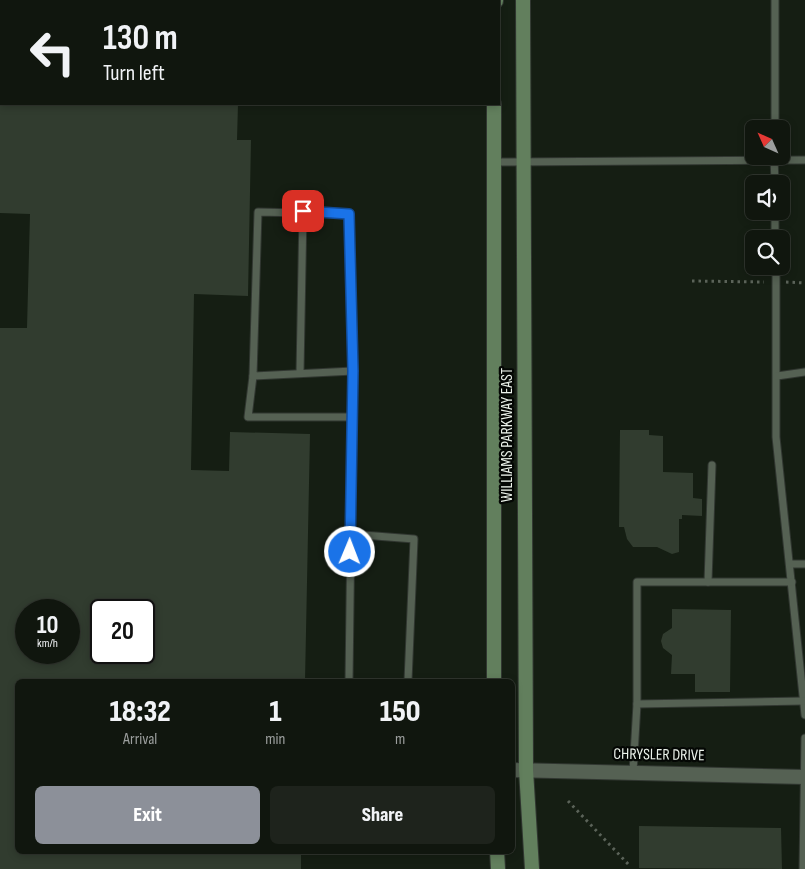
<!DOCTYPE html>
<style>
body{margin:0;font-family:"Sofia Sans Condensed",sans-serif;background:#1e231c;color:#f1f3f6;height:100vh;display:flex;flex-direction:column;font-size:19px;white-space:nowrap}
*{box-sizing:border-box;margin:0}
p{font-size:16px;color:#9c9f9e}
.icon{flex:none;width:28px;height:28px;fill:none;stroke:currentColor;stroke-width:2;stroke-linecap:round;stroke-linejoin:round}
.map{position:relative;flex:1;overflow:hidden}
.details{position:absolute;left:15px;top:679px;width:500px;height:175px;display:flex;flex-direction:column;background:#10160e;border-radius:8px;box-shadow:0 2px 8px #0003,0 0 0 1px #30352e}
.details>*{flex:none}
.banner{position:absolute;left:0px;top:0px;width:500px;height:105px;box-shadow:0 2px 8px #0003,0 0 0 1px #30352e;background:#10160e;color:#f1f3f6;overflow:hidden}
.needle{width:32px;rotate:315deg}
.buttons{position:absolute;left:745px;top:120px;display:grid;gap:10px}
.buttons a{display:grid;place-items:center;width:45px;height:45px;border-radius:8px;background:#10160e;box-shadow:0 2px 8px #0003,0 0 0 1px #30352e;font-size:25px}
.speed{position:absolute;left:15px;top:599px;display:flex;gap:10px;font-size:25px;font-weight:700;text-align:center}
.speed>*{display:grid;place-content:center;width:65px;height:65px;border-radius:50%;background:#10160e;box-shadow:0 2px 8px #0003,0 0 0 1px #30352e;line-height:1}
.speed small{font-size:12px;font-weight:400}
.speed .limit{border:2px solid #111;border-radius:8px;background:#fff;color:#111}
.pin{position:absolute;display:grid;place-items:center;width:42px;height:42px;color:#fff;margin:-21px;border-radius:10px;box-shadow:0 2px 8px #0006}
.me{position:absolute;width:55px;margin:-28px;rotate:1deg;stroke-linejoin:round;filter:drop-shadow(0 0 4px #0008)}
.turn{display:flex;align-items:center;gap:18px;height:105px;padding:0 20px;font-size:22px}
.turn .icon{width:65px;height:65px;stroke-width:2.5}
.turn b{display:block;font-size:35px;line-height:42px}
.eta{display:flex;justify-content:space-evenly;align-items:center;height:85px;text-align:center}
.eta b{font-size:30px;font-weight:800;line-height:35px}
.button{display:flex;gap:10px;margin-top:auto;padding:10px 20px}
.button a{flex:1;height:58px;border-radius:8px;background:#8c9099;color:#fff;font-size:20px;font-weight:800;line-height:58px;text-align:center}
.button a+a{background:#1e231c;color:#f1f3f6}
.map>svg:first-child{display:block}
.building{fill:#313c2f;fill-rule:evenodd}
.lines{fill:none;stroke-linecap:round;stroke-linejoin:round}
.service-casing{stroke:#313731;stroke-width:9}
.tertiary-casing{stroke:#313731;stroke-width:16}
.secondary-casing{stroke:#313731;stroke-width:16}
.path{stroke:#5b6359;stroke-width:3;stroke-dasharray:2.5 4;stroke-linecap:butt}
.service{stroke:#556153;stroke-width:7}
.tertiary{stroke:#556153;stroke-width:14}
.secondary{stroke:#627f5d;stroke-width:14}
.route-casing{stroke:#114b97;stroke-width:12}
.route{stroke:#1a73e8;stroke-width:9}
.labels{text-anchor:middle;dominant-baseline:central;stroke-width:4.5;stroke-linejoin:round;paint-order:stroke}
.street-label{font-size:16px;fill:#edf4ec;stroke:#040704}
</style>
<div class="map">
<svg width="805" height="869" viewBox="0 0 805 869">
<rect width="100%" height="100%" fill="#151e13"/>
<g class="building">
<path d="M0 104H238L237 140H251L248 296 194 294 191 470 229 471 230 432 310 434 305 681H18V851H301V869H0V328H27L30 214 0 213ZM26 610H69V652H26ZM101 610H144V652H101Z"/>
<polygon points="620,430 649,430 649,435 663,436 663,472 693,473 693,498 702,499 702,516 682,515 682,519 679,519 679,552 672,554 657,547 633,547 627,539 624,527 619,527"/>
<polygon points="672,609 731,610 730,692 695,692 695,674 671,674 672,655 663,648 661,641 663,634 672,628"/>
<polygon points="639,826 781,828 782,869 639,868"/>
</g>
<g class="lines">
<g class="service-casing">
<g id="service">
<polyline points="775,129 775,0"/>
<polyline points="774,157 775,184"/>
<polyline points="493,162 805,160"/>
<polyline points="775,211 775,239"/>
<polyline points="776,266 776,437 805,715"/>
<polyline points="300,373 303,211"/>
<polyline points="253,376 248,417 352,417"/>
<polyline points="777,376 805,372"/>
<polyline points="350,534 414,539 408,681"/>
<polyline points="790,564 805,564"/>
<polyline points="708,582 712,465"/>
<polyline points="349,681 353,371 349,214 258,212 253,376 353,371"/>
<polyline points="637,704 637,582 792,582"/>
<polyline points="633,772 637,704 804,701"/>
<polyline points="803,869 805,738"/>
</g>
</g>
<g class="tertiary-casing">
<polyline id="tertiary" points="512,770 805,777"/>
</g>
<g class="secondary-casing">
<g id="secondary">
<polyline points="523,0 526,770 532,869"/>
<polyline points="496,1 496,0"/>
<polyline points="494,104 494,681"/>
<polyline points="497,851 498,869"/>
</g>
</g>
<g class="path">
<polyline points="692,281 764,282"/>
<polyline points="786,282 805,283"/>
<polyline points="568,801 630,866"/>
</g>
<use href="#service" class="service"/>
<use href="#tertiary" class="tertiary"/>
<use href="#secondary" class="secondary"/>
</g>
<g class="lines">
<g class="route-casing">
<polyline id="route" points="303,211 349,214 353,371 350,552"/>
</g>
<use href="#route" class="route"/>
</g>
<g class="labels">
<g class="street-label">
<text transform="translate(507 435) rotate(-90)">WILLIAMS PARKWAY EAST</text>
<text transform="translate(659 755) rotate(1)">CHRYSLER DRIVE</text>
</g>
</g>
</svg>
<div class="buttons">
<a><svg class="needle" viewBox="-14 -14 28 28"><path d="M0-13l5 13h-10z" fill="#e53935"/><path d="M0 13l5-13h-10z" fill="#9c9f9e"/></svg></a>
<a><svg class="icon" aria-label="sound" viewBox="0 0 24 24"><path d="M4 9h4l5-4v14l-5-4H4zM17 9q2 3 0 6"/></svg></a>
<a><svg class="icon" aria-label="search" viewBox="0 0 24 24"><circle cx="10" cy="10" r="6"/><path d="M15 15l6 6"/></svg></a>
</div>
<div class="speed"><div>10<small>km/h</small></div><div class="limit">20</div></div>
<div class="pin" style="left:303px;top:211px;background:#d93025"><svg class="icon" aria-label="arrive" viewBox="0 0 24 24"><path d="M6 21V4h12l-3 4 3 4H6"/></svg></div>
<svg class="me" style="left:350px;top:552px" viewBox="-20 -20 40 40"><circle r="17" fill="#1a73e8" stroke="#fff" stroke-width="3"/><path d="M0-11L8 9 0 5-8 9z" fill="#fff"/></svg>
<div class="banner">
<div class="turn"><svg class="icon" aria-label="left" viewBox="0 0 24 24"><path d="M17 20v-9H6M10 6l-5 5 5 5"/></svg><div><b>130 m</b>Turn left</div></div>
</div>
<section class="details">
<div class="eta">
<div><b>18:32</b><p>Arrival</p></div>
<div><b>1</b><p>min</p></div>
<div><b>150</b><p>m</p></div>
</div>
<div class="button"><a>Exit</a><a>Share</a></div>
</section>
</div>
